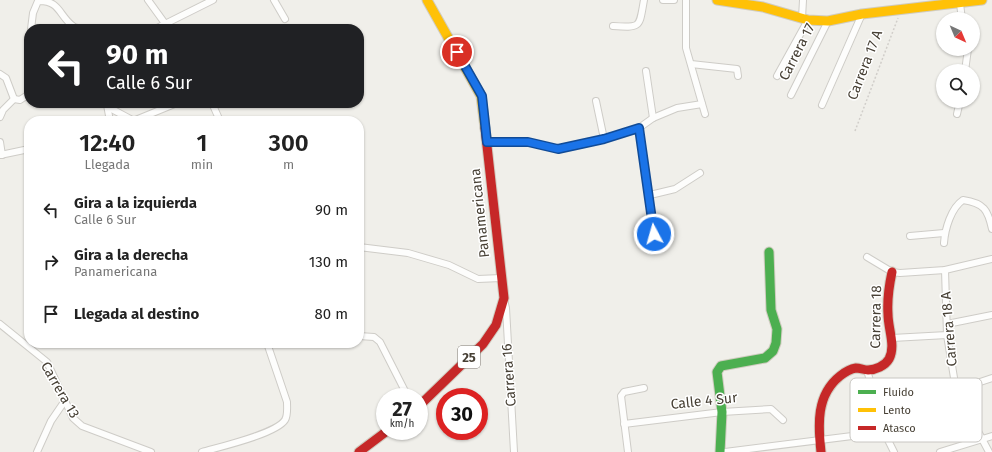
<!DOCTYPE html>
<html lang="es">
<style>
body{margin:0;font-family:"Fira Sans",sans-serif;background:#f6f6f6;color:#222;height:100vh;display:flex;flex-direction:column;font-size:15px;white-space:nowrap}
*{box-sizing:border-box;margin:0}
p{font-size:13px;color:#767676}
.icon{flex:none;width:22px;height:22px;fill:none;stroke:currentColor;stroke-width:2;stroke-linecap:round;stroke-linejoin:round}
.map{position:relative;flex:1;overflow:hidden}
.panel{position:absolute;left:24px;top:116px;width:340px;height:232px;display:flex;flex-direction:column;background:#fff;border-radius:16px;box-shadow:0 1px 3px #0004}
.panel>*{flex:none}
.top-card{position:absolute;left:24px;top:24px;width:340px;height:84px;border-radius:16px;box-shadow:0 1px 3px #0004;background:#202124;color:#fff;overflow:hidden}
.needle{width:26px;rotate:136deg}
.fabs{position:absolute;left:936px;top:12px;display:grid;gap:8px}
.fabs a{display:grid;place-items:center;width:44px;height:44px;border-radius:50%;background:#fff;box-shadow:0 1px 3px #0004;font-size:20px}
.speed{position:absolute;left:376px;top:388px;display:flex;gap:8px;font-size:20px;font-weight:700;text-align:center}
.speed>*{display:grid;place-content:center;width:52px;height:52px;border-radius:50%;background:#fff;box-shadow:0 1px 3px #0004;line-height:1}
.speed small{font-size:10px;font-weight:400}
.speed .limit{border:6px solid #d22;background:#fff;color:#111}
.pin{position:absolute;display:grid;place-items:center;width:34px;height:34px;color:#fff;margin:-17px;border:2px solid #fff;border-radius:50%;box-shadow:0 1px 4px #0007}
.me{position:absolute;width:44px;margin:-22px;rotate:354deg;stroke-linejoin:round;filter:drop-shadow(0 0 3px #0008)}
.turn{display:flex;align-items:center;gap:14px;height:84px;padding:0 16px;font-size:18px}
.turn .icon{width:52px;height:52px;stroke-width:2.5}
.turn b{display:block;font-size:28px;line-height:34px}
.eta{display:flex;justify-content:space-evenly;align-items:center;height:68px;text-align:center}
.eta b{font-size:24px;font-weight:600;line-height:28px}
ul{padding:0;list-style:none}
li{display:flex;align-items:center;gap:12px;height:52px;padding:0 16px}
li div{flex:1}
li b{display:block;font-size:15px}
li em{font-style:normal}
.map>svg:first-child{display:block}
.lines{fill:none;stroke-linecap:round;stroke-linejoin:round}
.street-casing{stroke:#ceccc7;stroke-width:8}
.fast-casing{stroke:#d0ccc0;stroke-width:11}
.slow-casing{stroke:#d0ccc0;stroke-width:11}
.jam-casing{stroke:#d0ccc0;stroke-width:11}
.path{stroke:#d1ceca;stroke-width:1.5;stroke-dasharray:2 2;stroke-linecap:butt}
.street{stroke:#fdfdfc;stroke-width:6}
.fast{stroke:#4caf50;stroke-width:9}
.slow{stroke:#ffc107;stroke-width:9}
.jam{stroke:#c62828;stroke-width:9}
.route-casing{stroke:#114b97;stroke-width:10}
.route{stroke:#1a73e8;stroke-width:7}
.labels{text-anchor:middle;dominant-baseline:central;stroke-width:3;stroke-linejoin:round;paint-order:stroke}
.shield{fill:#fff;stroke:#7e7972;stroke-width:1}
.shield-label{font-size:13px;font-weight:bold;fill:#474035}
.street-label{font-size:14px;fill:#474035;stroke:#fff}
.key{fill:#fff;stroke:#c8c6c2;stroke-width:1}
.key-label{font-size:11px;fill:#474035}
</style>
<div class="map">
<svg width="992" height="452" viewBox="0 0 992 452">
<rect width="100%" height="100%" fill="#f0efea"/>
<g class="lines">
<g class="street-casing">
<g id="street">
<polyline points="148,0 169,29"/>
<polyline points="274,0 285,19"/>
<polyline points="663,0 674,0"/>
<polyline points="686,0 686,48 705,114"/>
<polyline points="960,4 962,19"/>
<polyline points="802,18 803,0"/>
<path d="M613 26C642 28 639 27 644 0"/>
<path d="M31 29 33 13 38 1C60 0 59 16 73 26 75 28 80 28 83 29"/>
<polyline points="155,29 213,0"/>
<polyline points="691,64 737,69 738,76"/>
<polyline points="646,71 653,118"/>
<polyline points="965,71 968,49"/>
<polyline points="0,74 6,78 14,99"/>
<polyline points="777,76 808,20"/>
<polyline points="791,95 828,21"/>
<polyline points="14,99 20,100 29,94"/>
<polyline points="596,101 604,139"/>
<polyline points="212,103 220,121"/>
<polyline points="107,105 110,121"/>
<polyline points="822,105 862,14"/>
<polyline points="108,107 134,121"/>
<polyline points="957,114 960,101"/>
<polyline points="0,117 3,110 14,99"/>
<polyline points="133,121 177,103"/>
<polyline points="639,128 654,234"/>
<polyline points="0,142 2,155"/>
<polyline points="487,142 528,142 558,149 604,139 639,128 653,118 677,108 702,104"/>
<polyline points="0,155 29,149"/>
<polyline points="650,195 675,189 700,173"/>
<polyline points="910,236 944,233"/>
<path d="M944 243C945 229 951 208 963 200 984 203 988 210 992 229"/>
<polyline points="359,247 408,253 449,265 478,279 501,278"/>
<polyline points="867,257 892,272 900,273 945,270 992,259"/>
<polyline points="945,270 947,335 956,390 989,452"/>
<polyline points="504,300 506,308 514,452"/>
<polyline points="0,324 47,362 73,418 82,426 151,452"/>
<polyline points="947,324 992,315"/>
<polyline points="359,336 374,337 380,342 408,397"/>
<polyline points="892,338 947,335"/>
<polyline points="867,370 884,432 894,452"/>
<polyline points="879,409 956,390 992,378"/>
<polyline points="624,424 722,412 771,409 783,420"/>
<polyline points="37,452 51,421 64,402"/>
<path d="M202 452C219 447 276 434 285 420 288 415 287 408 287 402L267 343"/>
<polyline points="628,452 621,396 624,392 644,388"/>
<polyline points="725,452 884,432"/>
<polyline points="940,452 992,436"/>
</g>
</g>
<g class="fast-casing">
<polyline id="fast" points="720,452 722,412 717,372 721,366 765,358 773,351 776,343 777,329 771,310 769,252"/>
</g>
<g class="slow-casing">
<g id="slow">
<polyline points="427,0 481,96 485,128"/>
<polyline points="717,0 763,7 808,20 828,21 862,14 982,0"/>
</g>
</g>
<g class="jam-casing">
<g id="jam">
<polyline points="419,406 483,344 496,325 504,298 485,128"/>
<polyline points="359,452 387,431"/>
<path d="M821 452C818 425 816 395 840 376 845 372 850 369 856 368 860 368 864 370 868 370 875 370 885 366 889 359 896 346 888 329 888 314 887 300 889 286 892 272"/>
</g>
</g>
<polyline class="path" points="855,131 898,18"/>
<use href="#street" class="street"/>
<use href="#fast" class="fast"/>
<use href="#slow" class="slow"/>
<use href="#jam" class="jam"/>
</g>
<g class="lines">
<g class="route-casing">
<polyline id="route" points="457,52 482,96 487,142 528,142 558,149 604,139 639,128 654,234"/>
</g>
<use href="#route" class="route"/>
</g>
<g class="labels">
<rect class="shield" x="458" y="346" width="22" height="22" rx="3"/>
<g class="shield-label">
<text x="469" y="357">25</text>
</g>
<g class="street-label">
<text transform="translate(797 52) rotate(-63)">Carrera 17</text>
<text transform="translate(865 65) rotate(-69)">Carrera 17 A</text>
<text transform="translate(480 213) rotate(-96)">Panamericana</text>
<text transform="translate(876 317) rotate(-89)">Carrera 18</text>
<text transform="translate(949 329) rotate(-95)">Carrera 18 A</text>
<text transform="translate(509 375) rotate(-94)">Carrera 16</text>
<text transform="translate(60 390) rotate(60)">Carrera 13</text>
<text transform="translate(704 401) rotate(-6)">Calle 4 Sur</text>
</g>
</g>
<rect x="850" y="378" width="132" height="64" rx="6" class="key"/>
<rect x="858" y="390" width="18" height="4" fill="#4caf50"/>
<rect x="858" y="408" width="18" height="4" fill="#ffc107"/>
<rect x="858" y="426" width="18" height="4" fill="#c62828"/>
<g class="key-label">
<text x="883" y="396">Fluido</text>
<text x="883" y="414">Lento</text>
<text x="883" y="432">Atasco</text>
</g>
</svg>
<div class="fabs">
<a><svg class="needle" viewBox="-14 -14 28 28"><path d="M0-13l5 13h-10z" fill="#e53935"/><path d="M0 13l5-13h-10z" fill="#767676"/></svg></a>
<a><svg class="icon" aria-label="search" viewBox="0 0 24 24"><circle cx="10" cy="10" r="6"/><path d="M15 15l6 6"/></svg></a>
</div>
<div class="speed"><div>27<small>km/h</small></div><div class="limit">30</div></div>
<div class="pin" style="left:457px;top:52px;background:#d93025"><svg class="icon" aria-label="arrive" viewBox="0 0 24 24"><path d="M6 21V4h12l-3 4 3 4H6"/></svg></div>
<svg class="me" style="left:654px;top:234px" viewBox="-20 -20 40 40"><circle r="17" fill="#1a73e8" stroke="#fff" stroke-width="3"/><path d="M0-11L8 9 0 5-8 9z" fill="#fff"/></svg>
<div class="top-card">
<div class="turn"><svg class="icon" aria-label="left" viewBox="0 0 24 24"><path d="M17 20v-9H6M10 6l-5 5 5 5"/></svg><div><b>90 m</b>Calle 6 Sur</div></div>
</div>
<section class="panel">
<div class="eta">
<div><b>12:40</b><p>Llegada</p></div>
<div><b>1</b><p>min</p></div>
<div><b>300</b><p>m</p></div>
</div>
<ul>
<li><svg class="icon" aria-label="left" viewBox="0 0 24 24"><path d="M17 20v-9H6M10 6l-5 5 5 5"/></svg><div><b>Gira a la izquierda</b><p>Calle 6 Sur</p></div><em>90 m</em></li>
<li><svg class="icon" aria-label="right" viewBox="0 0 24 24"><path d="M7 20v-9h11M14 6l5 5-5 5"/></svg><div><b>Gira a la derecha</b><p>Panamericana</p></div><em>130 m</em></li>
<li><svg class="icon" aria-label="arrive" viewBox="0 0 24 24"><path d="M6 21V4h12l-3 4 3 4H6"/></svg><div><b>Llegada al destino</b></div><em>80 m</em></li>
</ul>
</section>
</div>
